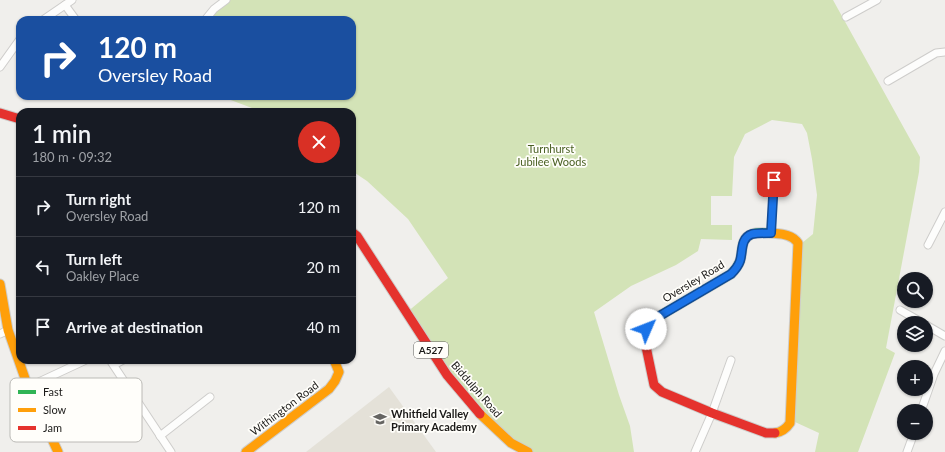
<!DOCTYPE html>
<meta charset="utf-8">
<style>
body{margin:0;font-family:Lato,sans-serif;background:#20242c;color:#f1f3f6;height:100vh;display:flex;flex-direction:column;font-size:15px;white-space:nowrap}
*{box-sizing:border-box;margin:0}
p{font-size:13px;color:#9ea1a6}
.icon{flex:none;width:22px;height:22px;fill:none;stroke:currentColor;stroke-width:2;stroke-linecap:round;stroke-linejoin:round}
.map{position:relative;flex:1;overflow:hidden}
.panel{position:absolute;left:16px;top:108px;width:340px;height:256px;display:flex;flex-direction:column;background:#171b24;border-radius:12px;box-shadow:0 1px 3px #0004}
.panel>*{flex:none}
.hud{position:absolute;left:16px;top:16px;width:340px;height:84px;border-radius:12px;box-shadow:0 1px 3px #0004;background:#1a4fa0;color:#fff;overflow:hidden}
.controls{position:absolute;left:897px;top:272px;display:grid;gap:8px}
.controls a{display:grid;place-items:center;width:36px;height:36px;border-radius:50%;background:#171b24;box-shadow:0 1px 3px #0004;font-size:20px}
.pin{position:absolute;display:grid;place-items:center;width:34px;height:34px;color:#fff;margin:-17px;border-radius:8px;box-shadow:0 2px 6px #0006}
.me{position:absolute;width:44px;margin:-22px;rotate:46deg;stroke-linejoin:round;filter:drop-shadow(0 0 3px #0008)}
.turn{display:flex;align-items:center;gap:14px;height:84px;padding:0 16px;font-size:18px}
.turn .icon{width:52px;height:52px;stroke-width:2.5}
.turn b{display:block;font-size:28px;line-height:34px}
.round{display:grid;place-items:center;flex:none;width:42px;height:42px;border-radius:21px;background:#20242c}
.overview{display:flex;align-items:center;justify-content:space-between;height:68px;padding:0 16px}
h1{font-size:24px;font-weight:600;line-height:30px}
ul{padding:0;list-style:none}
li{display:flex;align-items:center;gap:12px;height:60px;padding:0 16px;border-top:1px solid #363941}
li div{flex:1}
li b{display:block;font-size:15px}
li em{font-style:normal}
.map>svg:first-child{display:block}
.built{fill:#e4e1d8}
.green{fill:#d3e3b7}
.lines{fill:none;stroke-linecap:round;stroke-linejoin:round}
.street-casing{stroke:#cecdcb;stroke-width:9}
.fast-casing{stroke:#cecdcb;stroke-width:11}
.slow-casing{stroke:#cecdcb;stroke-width:11}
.jam-casing{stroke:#cecdcb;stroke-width:11}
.street{stroke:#fdfdfc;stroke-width:7}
.fast{stroke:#30b455;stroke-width:9}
.slow{stroke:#ff9f0a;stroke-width:9}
.jam{stroke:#e5322d;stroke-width:9}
.route-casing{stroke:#114b97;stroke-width:10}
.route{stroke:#1a73e8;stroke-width:7}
.labels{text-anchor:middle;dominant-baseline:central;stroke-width:3.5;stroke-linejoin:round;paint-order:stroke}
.shield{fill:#fffefa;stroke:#5f5e5c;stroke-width:1}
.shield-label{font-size:10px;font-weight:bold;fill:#1b1a18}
.park-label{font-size:11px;fill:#4a6023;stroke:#fffefa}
.street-label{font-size:11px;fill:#1b1a18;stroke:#fffefa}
.poi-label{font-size:11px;font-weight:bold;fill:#1b1a18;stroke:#fffefa;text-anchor:start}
.key{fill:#fffefa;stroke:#bbbab6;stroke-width:1}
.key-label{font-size:11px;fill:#1b1a18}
</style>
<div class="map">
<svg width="945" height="452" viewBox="0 0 945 452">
<rect width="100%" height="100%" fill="#f0efec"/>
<polygon class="built" points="389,387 436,452 306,452"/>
<polygon class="green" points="226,0 833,0 920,157 919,172 886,348 895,353 858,452 815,452 819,433 795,422 802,243 813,234 817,195 812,159 807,133 802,124 772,120 745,134 734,157 732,196 711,196 711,225 732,225 732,240 701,239 698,251 676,265 631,286 594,312 619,395 630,426 634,452 526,452 482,417 406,313 448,278 408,219 367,181 352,171 352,112 263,112 220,96 352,96 352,20 205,20"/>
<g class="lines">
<g class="street-casing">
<g id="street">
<polyline points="65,5 76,20"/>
<polyline points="846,17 877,0"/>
<polyline points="43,20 72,0"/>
<polyline points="205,20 214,9 226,0"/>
<polyline points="0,67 20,39"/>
<polyline points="888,81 936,53 945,52"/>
<polyline points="771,233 774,180"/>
<polyline points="928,245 945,212"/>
<polyline points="900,310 923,323"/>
<polyline points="926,325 945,336"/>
<polyline points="0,334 8,330"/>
<polyline points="110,360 171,452"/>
<polyline points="114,365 123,360"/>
<polyline points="28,387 86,360"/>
<polyline points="921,411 934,374 945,351"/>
<polyline points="160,436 210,397"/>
<polyline points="695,452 712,413 731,360"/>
<polyline points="907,452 914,433"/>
</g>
</g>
<g class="fast-casing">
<path id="fast" d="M661 315 731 274C735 270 738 266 740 261 743 252 740 238 752 234 758 232 765 233 771 233"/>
</g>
<g class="slow-casing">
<g id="slow">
<path d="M771 233C781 234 792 234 798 243L790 423C786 429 782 432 775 433"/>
<polyline points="0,284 8,330 28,387 58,452"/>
<polyline points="480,414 511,443 528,452"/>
<polyline points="246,452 329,389 335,381 339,372 334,360"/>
</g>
</g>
<g class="jam-casing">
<g id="jam">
<polyline points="0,113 20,119"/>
<polyline points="352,232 357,236 447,375 480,414"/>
<polyline points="661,315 650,322 646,329 644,337 654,385 662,392 712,413 766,433 775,433"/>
</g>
</g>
<use href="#street" class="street"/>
<use href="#fast" class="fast"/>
<use href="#slow" class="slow"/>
<use href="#jam" class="jam"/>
</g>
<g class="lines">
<g class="route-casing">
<path id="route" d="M646 329 650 322 656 318 731 274C735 270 738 267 740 261 743 252 740 238 752 234 758 233 765 233 771 233L774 180"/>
</g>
<use href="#route" class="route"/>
</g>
<defs>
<g id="school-bare" transform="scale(1.08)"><path d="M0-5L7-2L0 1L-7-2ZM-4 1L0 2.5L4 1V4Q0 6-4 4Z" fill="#666562" stroke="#fffefa" stroke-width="2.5" paint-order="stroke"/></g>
</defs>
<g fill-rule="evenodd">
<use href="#school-bare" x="380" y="419"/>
</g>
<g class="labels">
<rect class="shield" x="414" y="342" width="34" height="16" rx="3"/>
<g class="shield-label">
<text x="431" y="350">A527</text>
</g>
<g class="park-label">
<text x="551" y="148">Turnhurst<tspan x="551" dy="13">Jubilee Woods</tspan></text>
</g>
<g class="street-label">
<text transform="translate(693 281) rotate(-31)">Oversley Road</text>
<text transform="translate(477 389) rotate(49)">Biddulph Road</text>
<text transform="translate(284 408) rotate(-37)">Withington Road</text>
</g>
<g class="poi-label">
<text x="391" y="413">Whitfield Valley<tspan x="391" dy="13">Primary Academy</tspan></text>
</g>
</g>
<rect x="10" y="378" width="132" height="64" rx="6" class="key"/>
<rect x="18" y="390" width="18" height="4" fill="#30b455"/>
<rect x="18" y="408" width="18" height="4" fill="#ff9f0a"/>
<rect x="18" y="426" width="18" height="4" fill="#e5322d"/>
<g class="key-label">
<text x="43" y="396">Fast</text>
<text x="43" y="414">Slow</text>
<text x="43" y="432">Jam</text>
</g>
</svg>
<div class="controls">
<a><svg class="icon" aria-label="search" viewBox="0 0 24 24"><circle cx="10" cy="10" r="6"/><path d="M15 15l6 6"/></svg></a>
<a><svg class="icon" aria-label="layers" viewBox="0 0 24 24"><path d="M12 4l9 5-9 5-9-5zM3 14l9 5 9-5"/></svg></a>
<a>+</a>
<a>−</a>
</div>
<div class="pin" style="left:774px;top:180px;background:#d93025"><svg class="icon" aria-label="arrive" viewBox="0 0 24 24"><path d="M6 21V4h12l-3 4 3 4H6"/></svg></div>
<svg class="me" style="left:646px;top:329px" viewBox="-20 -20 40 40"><circle r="19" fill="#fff"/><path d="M0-13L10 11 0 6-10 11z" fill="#1a73e8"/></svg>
<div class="hud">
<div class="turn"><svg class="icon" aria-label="right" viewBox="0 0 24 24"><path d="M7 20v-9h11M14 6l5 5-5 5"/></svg><div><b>120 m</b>Oversley Road</div></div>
</div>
<section class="panel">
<div class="overview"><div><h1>1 min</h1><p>180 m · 09:32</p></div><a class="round" style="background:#d93025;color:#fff"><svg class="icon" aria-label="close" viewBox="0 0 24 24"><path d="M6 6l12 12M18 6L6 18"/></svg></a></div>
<ul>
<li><svg class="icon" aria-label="right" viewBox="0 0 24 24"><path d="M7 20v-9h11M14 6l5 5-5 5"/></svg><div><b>Turn right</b><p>Oversley Road</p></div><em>120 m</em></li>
<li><svg class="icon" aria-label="left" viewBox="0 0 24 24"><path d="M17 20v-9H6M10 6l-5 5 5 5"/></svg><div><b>Turn left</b><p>Oakley Place</p></div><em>20 m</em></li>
<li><svg class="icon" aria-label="arrive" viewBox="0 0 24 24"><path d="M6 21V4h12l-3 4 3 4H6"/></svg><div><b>Arrive at destination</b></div><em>40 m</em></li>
</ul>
</section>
</div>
